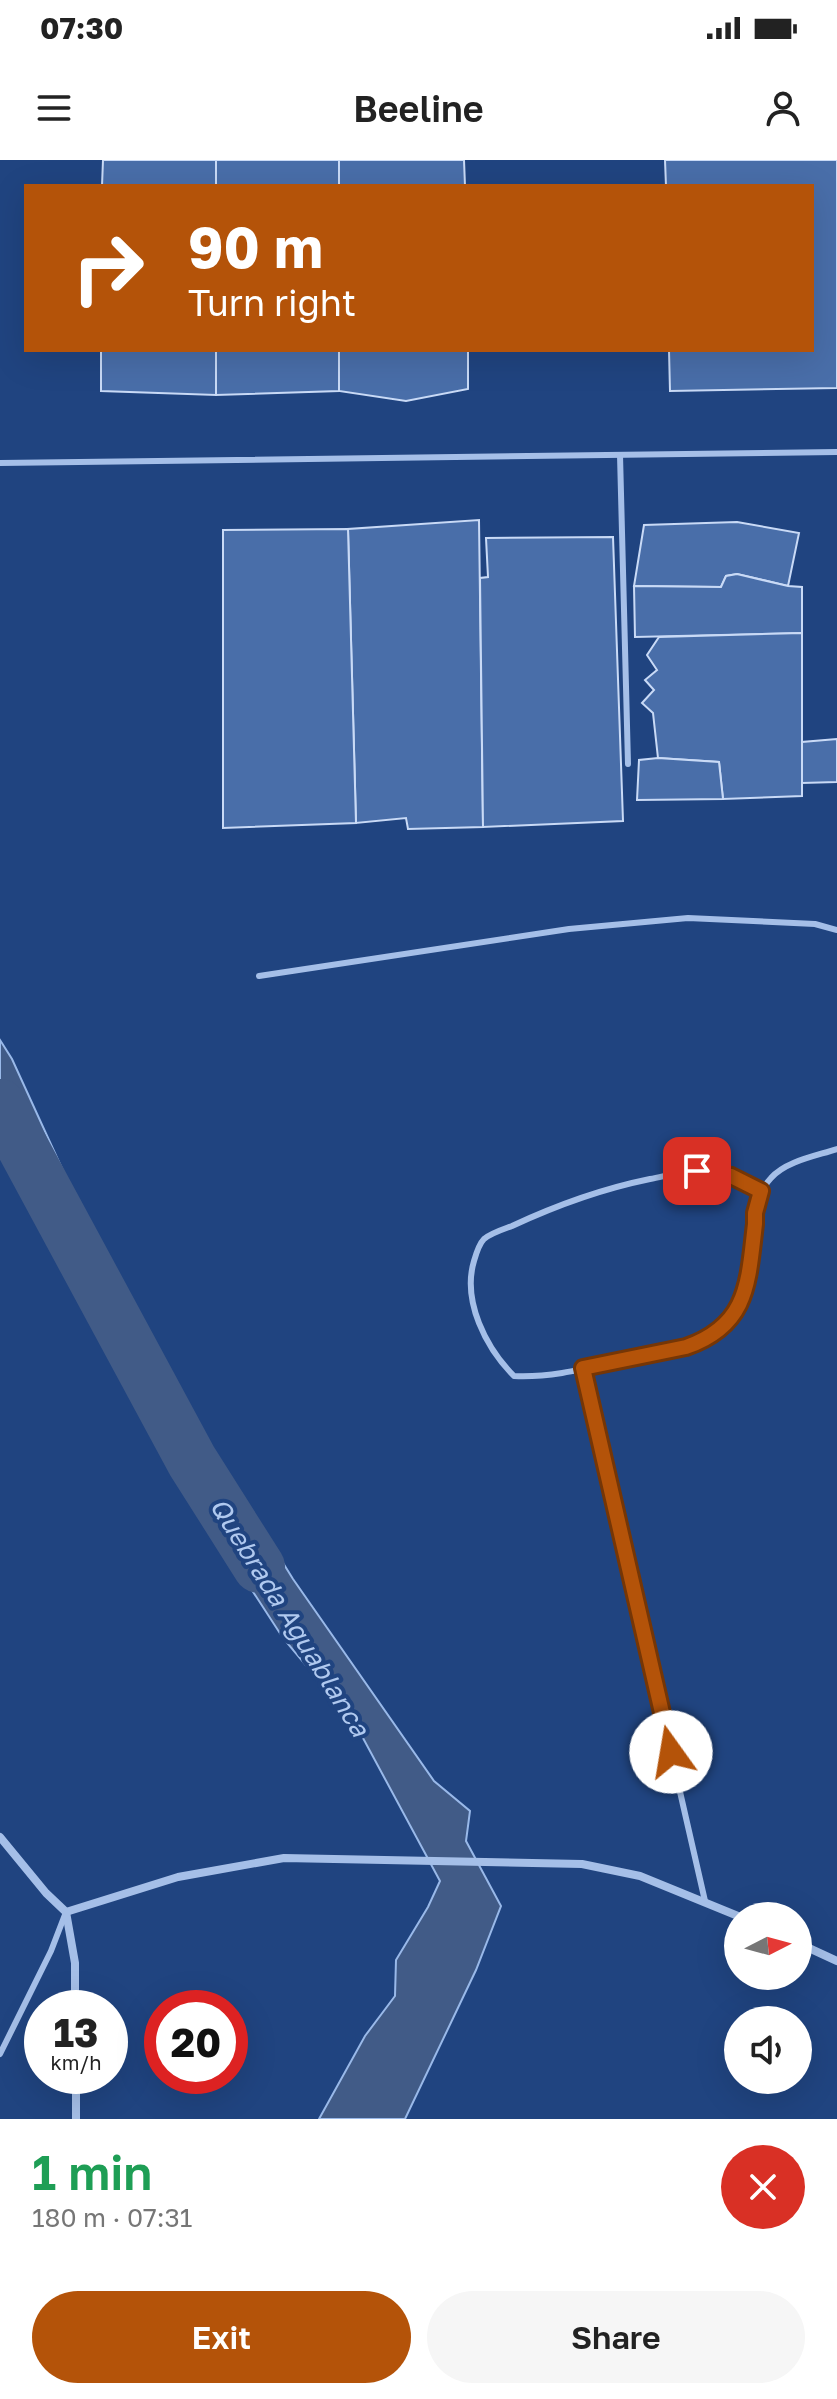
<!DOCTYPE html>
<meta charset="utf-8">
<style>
body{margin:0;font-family:"Golos Text",sans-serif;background:#f6f6f6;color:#222;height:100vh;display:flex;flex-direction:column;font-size:30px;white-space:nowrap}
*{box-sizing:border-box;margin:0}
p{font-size:26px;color:#767676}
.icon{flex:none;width:44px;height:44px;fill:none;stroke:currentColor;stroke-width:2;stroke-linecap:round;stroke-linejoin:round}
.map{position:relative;height:1959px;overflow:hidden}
.side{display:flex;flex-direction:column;background:#fff;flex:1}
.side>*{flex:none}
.hud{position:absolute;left:24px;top:24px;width:790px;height:168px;border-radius:0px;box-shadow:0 8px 32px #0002;background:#b45309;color:#fff;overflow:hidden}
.needle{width:52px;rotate:84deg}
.fabs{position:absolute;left:724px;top:1742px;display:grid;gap:16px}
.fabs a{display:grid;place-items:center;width:88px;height:88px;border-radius:50%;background:#fff;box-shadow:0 8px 32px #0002;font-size:40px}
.speed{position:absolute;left:24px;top:1830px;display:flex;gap:16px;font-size:40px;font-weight:700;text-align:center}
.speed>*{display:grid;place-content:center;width:104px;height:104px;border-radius:50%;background:#fff;box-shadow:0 8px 32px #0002;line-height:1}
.speed small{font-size:20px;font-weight:400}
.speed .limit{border:12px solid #d22;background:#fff;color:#111}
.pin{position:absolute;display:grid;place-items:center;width:68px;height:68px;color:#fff;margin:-34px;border-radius:16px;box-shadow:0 4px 12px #0006}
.me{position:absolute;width:88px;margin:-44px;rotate:347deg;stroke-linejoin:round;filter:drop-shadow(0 0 6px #0008)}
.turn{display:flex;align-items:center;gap:28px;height:168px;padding:0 32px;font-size:36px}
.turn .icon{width:104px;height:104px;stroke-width:2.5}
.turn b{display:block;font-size:56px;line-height:68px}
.round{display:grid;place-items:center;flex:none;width:84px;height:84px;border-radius:42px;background:#f6f6f6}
.summary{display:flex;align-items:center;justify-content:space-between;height:136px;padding:0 32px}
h1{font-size:48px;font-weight:600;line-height:60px;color:#1e9e55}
.action{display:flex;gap:16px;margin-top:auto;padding:16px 32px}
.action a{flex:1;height:92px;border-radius:48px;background:#b45309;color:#fff;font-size:32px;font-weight:600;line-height:92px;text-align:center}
.action a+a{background:#f6f6f6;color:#222}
.status{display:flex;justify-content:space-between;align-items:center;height:56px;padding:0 40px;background:#fff;direction:ltr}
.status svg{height:22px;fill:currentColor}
header{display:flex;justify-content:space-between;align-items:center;height:104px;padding:0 32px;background:#fff;font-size:36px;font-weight:600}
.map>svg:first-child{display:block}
.water{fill:#415b87;stroke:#99b9e9;stroke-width:2}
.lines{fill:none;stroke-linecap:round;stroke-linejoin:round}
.river{stroke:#415b87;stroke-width:52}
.building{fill:#496ea9;stroke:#c9daf6;stroke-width:2}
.service{stroke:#a5bfe8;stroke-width:6}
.minor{stroke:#a5bfe8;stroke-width:8}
.route-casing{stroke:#753606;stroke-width:20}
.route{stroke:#b45309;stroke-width:14}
.labels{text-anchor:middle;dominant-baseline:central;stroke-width:8;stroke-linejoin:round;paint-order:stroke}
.water-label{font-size:26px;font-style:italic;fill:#b0c9ef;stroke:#204480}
</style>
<div class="status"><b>07:30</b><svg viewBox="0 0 49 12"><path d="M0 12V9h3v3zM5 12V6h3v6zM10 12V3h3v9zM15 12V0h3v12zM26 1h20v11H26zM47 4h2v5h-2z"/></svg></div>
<header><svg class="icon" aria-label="menu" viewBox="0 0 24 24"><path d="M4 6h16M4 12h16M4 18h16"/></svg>Beeline<svg class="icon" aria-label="person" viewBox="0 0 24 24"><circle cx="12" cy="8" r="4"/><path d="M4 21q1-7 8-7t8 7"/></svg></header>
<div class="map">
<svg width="837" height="1959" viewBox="0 0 837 1959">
<rect width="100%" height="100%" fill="#204480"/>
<polygon class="water" points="0,880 12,899 128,1153 293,1419 434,1621 470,1651 466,1681 501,1746 476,1810 405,1959 319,1959 365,1876 395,1836 396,1800 428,1747 440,1721 356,1565 283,1478 248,1424 223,1374 219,1326 158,1231 83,1089 36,1031 0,979"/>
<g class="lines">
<polyline class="river" points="0,945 192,1301 259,1407"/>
</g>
<g class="building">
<polygon points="103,0 216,0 216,26 102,26"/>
<rect x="216" y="0" width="123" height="26"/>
<polygon points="339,0 464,0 465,26 339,26"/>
<polygon points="665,0 837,0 837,228 670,231 669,190 812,190 812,26 666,26"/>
<polygon points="101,190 216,190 216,235 101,231"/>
<polygon points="216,190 339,190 339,231 216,235"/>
<polygon points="339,190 468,190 468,229 406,241 339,231"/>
<polygon points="479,360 483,667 408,669 406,658 356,663 348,369"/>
<polygon points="737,362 799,373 788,426 737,414 726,416 721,427 634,426 644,365"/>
<polygon points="348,369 356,663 223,668 223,370"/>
<polygon points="613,377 623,661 483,667 480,418 488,417 486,378"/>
<polygon points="737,414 788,426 802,427 802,473 635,477 634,426 721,427 726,416"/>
<polygon points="802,473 802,636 723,639 719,602 658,598 653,553 642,543 654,530 645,520 657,510 647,495 659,477"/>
<polygon points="837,579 837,622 802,623 802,582"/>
<polygon points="658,598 719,602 723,639 637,640 639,600"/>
</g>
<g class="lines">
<g class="service">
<polyline points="620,295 628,604"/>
<polyline points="0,303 837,292"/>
<polyline points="259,816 569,769 688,758 815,764 837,770"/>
<path d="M761 1031C741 1019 722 1010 698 1011 682 1011 666 1016 650 1019 601 1029 557 1045 512 1066 504 1069 491 1073 484 1079 479 1084 476 1094 474 1101 462 1141 486 1188 514 1216 555 1218 595 1206 634 1198 660 1192 688 1190 711 1177 727 1167 742 1148 747 1129 755 1096 747 1043 771 1018 786 1001 816 996 837 989"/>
<polyline points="583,1208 705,1741"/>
<polyline points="0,1894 51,1791 66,1752"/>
</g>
<g class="minor">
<polyline points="0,1677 46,1733 66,1752 75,1803 75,1848"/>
<polyline points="66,1752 178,1717 284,1698 582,1704 640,1716 738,1756"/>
<polyline points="798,1783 837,1801"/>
<polyline points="76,1916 76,1959"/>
</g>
</g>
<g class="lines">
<g class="route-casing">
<path id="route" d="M671 1592 583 1208 686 1187C749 1165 748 1122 755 1064V1053L761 1031 731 1016 697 1011"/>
</g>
<use href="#route" class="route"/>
</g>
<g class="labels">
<g class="water-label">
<text transform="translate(290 1457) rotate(58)">Quebrada Aguablanca</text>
</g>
</g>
</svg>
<div class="fabs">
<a><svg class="needle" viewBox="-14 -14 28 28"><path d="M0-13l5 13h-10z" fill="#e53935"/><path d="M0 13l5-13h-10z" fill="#767676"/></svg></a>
<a><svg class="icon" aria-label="sound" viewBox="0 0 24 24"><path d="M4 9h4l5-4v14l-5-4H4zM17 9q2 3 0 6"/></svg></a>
</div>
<div class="speed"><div>13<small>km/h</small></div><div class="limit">20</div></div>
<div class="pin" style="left:697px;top:1011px;background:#d93025"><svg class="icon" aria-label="arrive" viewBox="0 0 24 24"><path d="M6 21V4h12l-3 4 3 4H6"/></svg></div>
<svg class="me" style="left:671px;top:1592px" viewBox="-20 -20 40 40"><circle r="19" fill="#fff"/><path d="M0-13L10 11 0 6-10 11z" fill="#b45309"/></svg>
<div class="hud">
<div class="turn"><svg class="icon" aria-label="right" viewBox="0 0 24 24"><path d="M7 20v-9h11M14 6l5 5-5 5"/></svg><div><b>90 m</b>Turn right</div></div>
</div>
</div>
<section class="side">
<div class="summary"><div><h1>1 min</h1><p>180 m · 07:31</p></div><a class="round" style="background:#d93025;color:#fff"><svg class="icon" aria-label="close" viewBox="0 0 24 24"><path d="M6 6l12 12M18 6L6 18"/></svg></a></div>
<div class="action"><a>Exit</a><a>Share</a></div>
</section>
